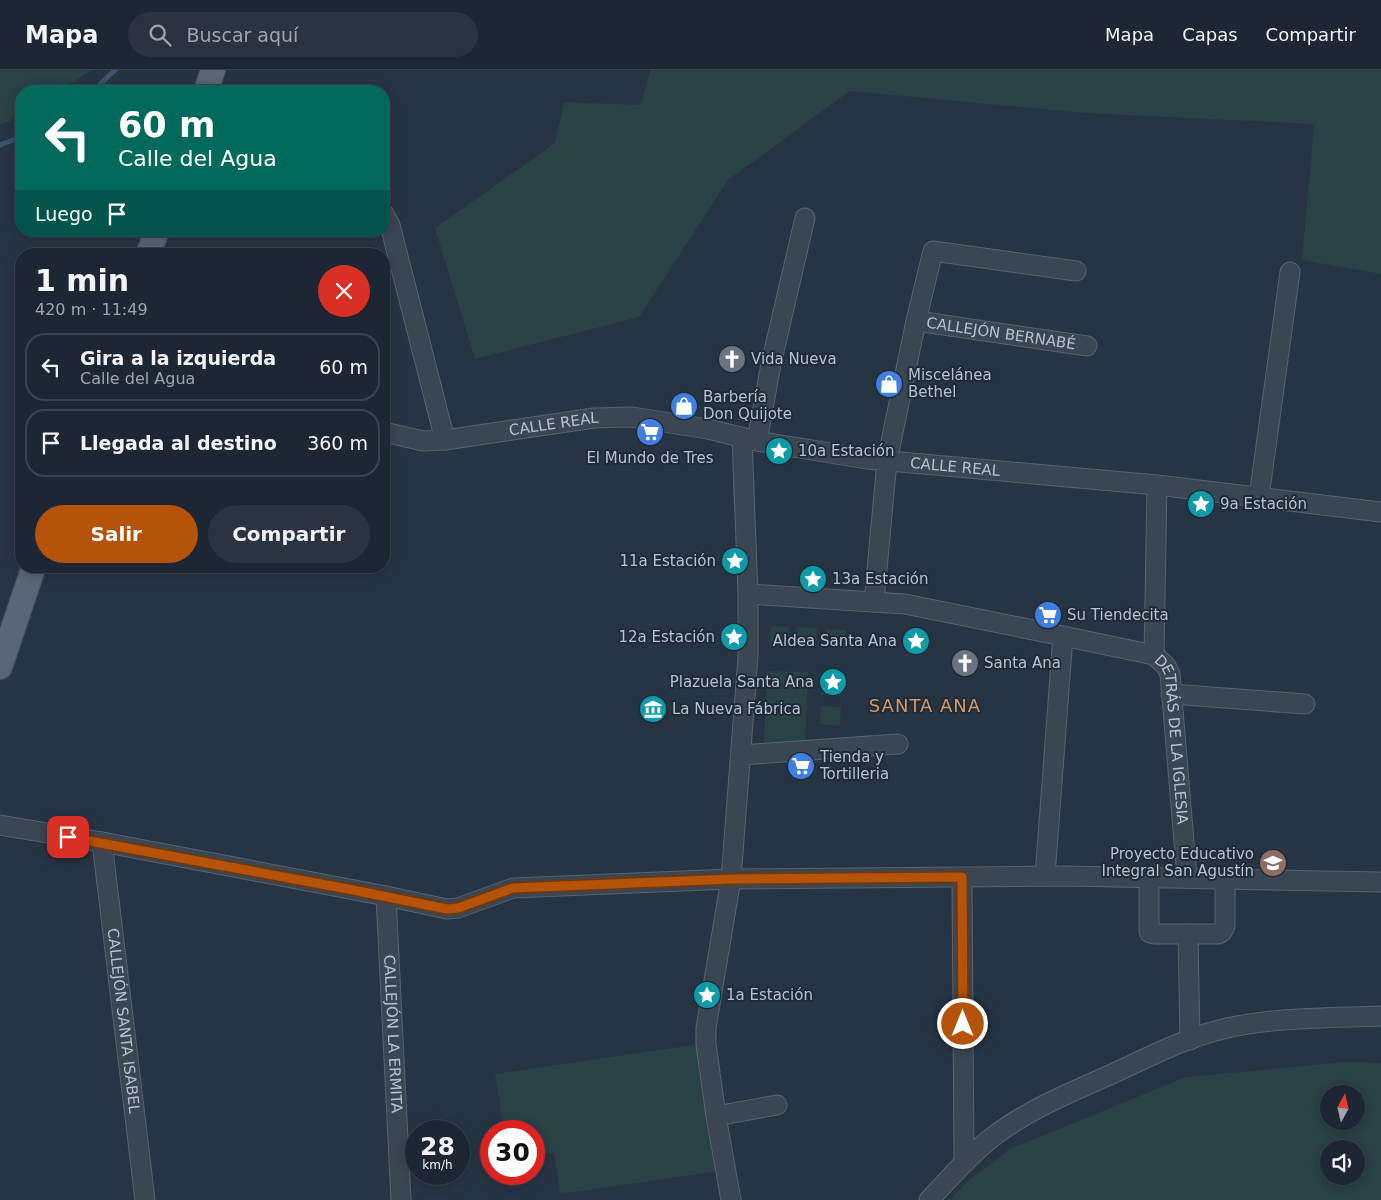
<!DOCTYPE html>
<html lang="es">
<meta charset="utf-8">
<style>
body{margin:0;font-family:"DejaVu Sans",sans-serif;background:#2a333f;color:#f1f3f6;height:100vh;display:flex;flex-direction:column;font-size:19px;white-space:nowrap}
*{box-sizing:border-box;margin:0}
p{font-size:16px;color:#a0a5ac}
.icon{flex:none;width:28px;height:28px;fill:none;stroke:currentColor;stroke-width:2;stroke-linecap:round;stroke-linejoin:round}
.map{position:relative;flex:1;overflow:hidden}
.side{position:absolute;left:15px;top:178px;width:375px;height:325px;display:flex;flex-direction:column;background:#1d2733;border-radius:20px;box-shadow:0 2px 12px #0003,0 0 0 1px #3b444e}
.side>*{flex:none}
.hud{position:absolute;left:15px;top:15px;width:375px;height:152px;border-radius:20px;box-shadow:0 2px 12px #0003,0 0 0 1px #3b444e;background:#00695c;color:#fff;overflow:hidden}
.needle{width:32px;rotate:8deg}
.buttons{position:absolute;left:1320px;top:1015px;display:grid;gap:10px}
.buttons a{display:grid;place-items:center;width:45px;height:45px;border-radius:50%;background:#1d2733;box-shadow:0 2px 12px #0003,0 0 0 1px #3b444e;font-size:25px}
.speed{position:absolute;left:405px;top:1050px;display:flex;gap:10px;font-size:25px;font-weight:700;text-align:center}
.speed>*{display:grid;place-content:center;width:65px;height:65px;border-radius:50%;background:#1d2733;box-shadow:0 2px 12px #0003,0 0 0 1px #3b444e;line-height:1}
.speed small{font-size:12px;font-weight:400}
.speed .limit{border:8px solid #d22;background:#fff;color:#111}
.pin{position:absolute;display:grid;place-items:center;width:42px;height:42px;color:#fff;margin:-21px;border-radius:10px;box-shadow:0 2px 8px #0006}
.me{position:absolute;width:55px;margin:-28px;rotate:0deg;stroke-linejoin:round;filter:drop-shadow(0 0 4px #0008)}
.turn{display:flex;align-items:center;gap:18px;height:105px;padding:0 20px;font-size:22px}
.turn .icon{width:65px;height:65px;stroke-width:2.5}
.turn b{display:block;font-size:35px;line-height:42px}
.then{display:flex;align-items:center;height:48px;padding:0 20px;background:#0003;gap:10px;font-size:19px}
.round{display:grid;place-items:center;flex:none;width:52px;height:52px;border-radius:26px;background:#2a333f}
.summary{display:flex;align-items:center;justify-content:space-between;height:85px;padding:0 20px}
h1{font-size:30px;font-weight:800;line-height:38px}
.primary-button{display:flex;gap:10px;margin-top:auto;padding:10px 20px}
.primary-button a{flex:1;height:58px;border-radius:30px;background:#b45309;color:#fff;font-size:20px;font-weight:800;line-height:58px;text-align:center}
.primary-button a+a{background:#2a333f;color:#f1f3f6}
ul{padding:0;list-style:none}
li{display:flex;align-items:center;gap:15px;height:68px;margin:0 10px 8px;padding:0 10px;border:2px solid #3b444e;border-radius:20px}
li div{flex:1}
li b{display:block;font-size:19px}
li em{font-style:normal}
header{display:flex;align-items:center;gap:30px;box-sizing:border-box;height:70px;padding:0 25px;background:#1d2733;border-bottom:1px solid #3b444e}
header strong{font-size:24px}
nav{display:flex;gap:28px;margin-inline-start:auto;font-size:18px}
.search{width:350px;height:45px;background:#2a333f;display:flex;align-items:center;gap:12px;box-sizing:border-box;padding:0 18px;border-radius:28px;color:#a0a5ac;font-size:19px}
.map>svg:first-child{display:block}
.green{fill:#294245;fill-rule:evenodd}
.lines{fill:none;stroke-linecap:round;stroke-linejoin:round}
.stream{stroke:#3d526c;stroke-width:5}
.minor-casing{stroke:#5a6471;stroke-width:21}
.major-casing{stroke:#454f5d;stroke-width:26}
.minor{stroke:#3b4653;stroke-width:19}
.major{stroke:#5a6573;stroke-width:24}
.route-casing{stroke:#753606;stroke-width:12}
.route{stroke:#b45309;stroke-width:9}
.labels{text-anchor:middle;dominant-baseline:central;stroke-width:4;stroke-linejoin:round;paint-order:stroke}
.street-label{font-size:15px;fill:#b9c1cd;stroke:#202b39}
.poi-label{font-size:15px;fill:#b9c1cd;stroke:#202b39;text-anchor:start}
.quarter-label{font-size:18px;letter-spacing:1px;fill:#d79769;stroke:#202b39}
</style>
<header>
<strong>Mapa</strong>
<div class="search"><svg class="icon" aria-label="search" viewBox="0 0 24 24"><circle cx="10" cy="10" r="6"/><path d="M15 15l6 6"/></svg>Buscar aquí</div>
<nav><a>Mapa</a><a>Capas</a><a>Compartir</a></nav>
</header>
<div class="map">
<svg width="1381" height="1130" viewBox="0 0 1381 1130">
<rect width="100%" height="100%" fill="#273444"/>
<g class="green">
<polygon points="0,0 92,0 57,21 21,21 21,43 8,52 0,54"/>
<polygon points="650,0 1381,0 1381,204 1302,190 1314,54 1084,43 850,21 728,110 639,247 475,289 435,158 555,73 564,32 641,35"/>
<polygon points="771,556 789,557 788,573 769,572"/>
<polygon points="797,557 817,558 816,575 796,574"/>
<polygon points="826,559 846,560 845,577 826,575"/>
<polygon points="767,601 808,602 805,675 764,673"/>
<polygon points="823,606 843,607 842,626 821,625"/>
<polygon points="821,636 841,637 840,656 820,654"/>
<polygon points="700,974 719,1101 560,1124 554,1083 534,1086 534,1061 504,1061 495,1004"/>
<path d="M1345 992 1381 993V1130H949L969 1110 1010 1079 1186 1007ZM1329 1024H1356V1051H1329ZM1329 1079H1356V1106H1329Z"/>
</g>
<g class="lines">
<g class="stream">
<polyline points="93,21 115,0"/>
<polyline points="0,75 21,67"/>
</g>
<g class="minor-casing">
<g id="minor">
<polyline points="384,144 390,155 445,370"/>
<path id="s1" d="M916 251 1087 276"/>
<path id="s2" d="M384 362 423 371 445 370 594 348 632 347 708 359 757 371 867 389 1157 415 1381 442"/>
<polyline points="757,371 771,294 805,148"/>
<path id="s3" d="M1157 415 1154 585 1166 596 1170 604 1187 808"/>
<polyline points="1259,427 1290,202"/>
<polyline points="748,524 905,534 1063,566 1154,585"/>
<polyline points="874,532 887,391 916,251 933,181 1076,201"/>
<polyline points="1171,624 1305,634"/>
<polyline points="741,685 898,674"/>
<polyline points="0,755 102,772 386,826 447,839 458,838 513,818 731,809 1063,806 1381,812"/>
<path id="s4" d="M102 772 145 1130"/>
<polyline points="1045,806 1063,566"/>
<polyline points="962,807 964,1093"/>
<polyline points="1149,807 1149,861 1150,863 1155,864 1218,864 1222,862 1225,856 1225,809"/>
<path id="s5" d="M386 826 401 1130"/>
<polyline points="1188,864 1190,970"/>
<polyline points="716,1046 777,1035"/>
<polyline points="731,1130 716,1046 706,974 706,958 731,809 748,587 748,524 742,368"/>
<path d="M929 1130C949 1109 971 1083 994 1066 1030 1038 1073 1022 1114 1003 1149 987 1185 968 1223 959 1274 947 1328 948 1381 946"/>
</g>
</g>
<g class="major-casing">
<g id="major">
<polyline points="206,21 213,0"/>
<polyline points="148,184 157,161"/>
<polyline points="0,597 34,496"/>
</g>
</g>
<use href="#minor" class="minor"/>
<use href="#major" class="major"/>
</g>
<g class="lines">
<g class="route-casing">
<polyline id="route" points="68,767 348,819 447,839 458,838 513,818 732,809 962,807 963,954"/>
</g>
<use href="#route" class="route"/>
</g>
<defs>
<g id="church-disc" transform="scale(1.4375)"><circle r="9.5" fill="#6b7280" stroke="#202b39"/><path d="M-1.2-6h2.4v3.5h3.3v2.4h-3.3V6h-2.4V-.1h-3.3v-2.4h3.3Z" fill="#fff"/></g>
<g id="shop-disc" transform="scale(1.4375)"><circle r="9.5" fill="#3f7fe0" stroke="#202b39"/><path d="M-5-2.5h2.3a2.7 3.5 0 0 1 5.4 0H5L5.5 6h-11ZM-1.5-2.5h3a1.5 2.3 0 0 0-3 0Z" fill="#fff"/></g>
<g id="supermarket-disc" transform="scale(1.4375)"><circle r="9.5" fill="#3f7fe0" stroke="#202b39"/><path d="M-6-5.5h2.5l.6 2H6L4.5 2H-2.5L-4.4-4H-6ZM-1.5 3.2a1.3 1.3 0 1 0 .1 0ZM3 3.2a1.3 1.3 0 1 0 .1 0Z" fill="#fff"/></g>
<g id="sight-disc" transform="scale(1.4375)"><circle r="9.5" fill="#0f9aa8" stroke="#202b39"/><path d="M0-6L1.8-2.2L6-1.7L2.9 1.2L3.7 5.4L0 3.3L-3.7 5.4L-2.9 1.2L-6-1.7L-1.8-2.2Z" fill="#fff"/></g>
<g id="museum-disc" transform="scale(1.4375)"><circle r="9.5" fill="#0f9aa8" stroke="#202b39"/><path d="M0-6L6-3V-2H-6V-3ZM-5-1h2V3h-2ZM-1-1h2V3h-2ZM3-1h2V3H3ZM-6 4H6V6H-6Z" fill="#fff"/></g>
<g id="school-disc" transform="scale(1.4375)"><circle r="9.5" fill="#8d6e63" stroke="#202b39"/><path d="M0-5L7-2L0 1L-7-2ZM-4 1L0 2.5L4 1V4Q0 6-4 4Z" fill="#fff"/></g>
</defs>
<g fill-rule="evenodd">
<use href="#church-disc" x="732" y="289"/>
<use href="#shop-disc" x="889" y="314"/>
<use href="#shop-disc" x="684" y="336"/>
<use href="#supermarket-disc" x="650" y="362"/>
<use href="#sight-disc" x="779" y="381"/>
<use href="#sight-disc" x="1201" y="434"/>
<use href="#sight-disc" x="735" y="491"/>
<use href="#sight-disc" x="813" y="509"/>
<use href="#supermarket-disc" x="1048" y="545"/>
<use href="#sight-disc" x="734" y="567"/>
<use href="#sight-disc" x="916" y="571"/>
<use href="#church-disc" x="965" y="593"/>
<use href="#sight-disc" x="833" y="612"/>
<use href="#museum-disc" x="653" y="639"/>
<use href="#supermarket-disc" x="801" y="696"/>
<use href="#school-disc" x="1273" y="793"/>
<use href="#sight-disc" x="707" y="925"/>
</g>
<g class="labels">
<g class="street-label">
<text stroke="none"><textPath href="#s1" startOffset="86">CALLEJÓN BERNABÉ</textPath></text>
<text stroke="none"><textPath href="#s2" startOffset="172">CALLE REAL</textPath></text>
<text stroke="none"><textPath href="#s2" startOffset="578">CALLE REAL</textPath></text>
<text stroke="none"><textPath href="#s3" startOffset="260">DETRÁS DE LA IGLESIA</textPath></text>
<text stroke="none"><textPath href="#s4" startOffset="180">CALLEJÓN SANTA ISABEL</textPath></text>
<text stroke="none"><textPath href="#s5" startOffset="138">CALLEJÓN LA ERMITA</textPath></text>
</g>
<g class="poi-label">
<text x="751" y="289">Vida Nueva</text>
<text x="908" y="305">Miscelánea<tspan x="908" dy="17">Bethel</tspan></text>
<text x="703" y="327">Barbería<tspan x="703" dy="17">Don Quijote</tspan></text>
<text x="798" y="381">10a Estación</text>
<text x="650" y="388" text-anchor="middle">El Mundo de Tres</text>
<text x="1220" y="434">9a Estación</text>
<text x="716" y="491" text-anchor="end">11a Estación</text>
<text x="832" y="509">13a Estación</text>
<text x="1067" y="545">Su Tiendecita</text>
<text x="715" y="567" text-anchor="end">12a Estación</text>
<text x="897" y="571" text-anchor="end">Aldea Santa Ana</text>
<text x="984" y="593">Santa Ana</text>
<text x="814" y="612" text-anchor="end">Plazuela Santa Ana</text>
<text x="672" y="639">La Nueva Fábrica</text>
<text x="820" y="687">Tienda y<tspan x="820" dy="17">Tortilleria</tspan></text>
<text x="1254" y="784" text-anchor="end">Proyecto Educativo<tspan x="1254" dy="17">Integral San Agustín</tspan></text>
<text x="726" y="925">1a Estación</text>
</g>
<g class="quarter-label">
<text x="925" y="635">SANTA ANA</text>
</g>
</g>
</svg>
<div class="buttons">
<a><svg class="needle" viewBox="-14 -14 28 28"><path d="M0-13l5 13h-10z" fill="#e53935"/><path d="M0 13l5-13h-10z" fill="#a0a5ac"/></svg></a>
<a><svg class="icon" aria-label="sound" viewBox="0 0 24 24"><path d="M4 9h4l5-4v14l-5-4H4zM17 9q2 3 0 6"/></svg></a>
</div>
<div class="speed"><div>28<small>km/h</small></div><div class="limit">30</div></div>
<div class="pin" style="left:68px;top:767px;background:#d93025"><svg class="icon" aria-label="arrive" viewBox="0 0 24 24"><path d="M6 21V4h12l-3 4 3 4H6"/></svg></div>
<svg class="me" style="left:963px;top:954px" viewBox="-20 -20 40 40"><circle r="17" fill="#b45309" stroke="#fff" stroke-width="3"/><path d="M0-11L8 9 0 5-8 9z" fill="#fff"/></svg>
<div class="hud">
<div class="turn"><svg class="icon" aria-label="left" viewBox="0 0 24 24"><path d="M17 20v-9H6M10 6l-5 5 5 5"/></svg><div><b>60 m</b>Calle del Agua</div></div>
<div class="then">Luego<svg class="icon" aria-label="arrive" viewBox="0 0 24 24"><path d="M6 21V4h12l-3 4 3 4H6"/></svg></div>
</div>
<section class="side">
<div class="summary"><div><h1>1 min</h1><p>420 m · 11:49</p></div><a class="round" style="background:#d93025;color:#fff"><svg class="icon" aria-label="close" viewBox="0 0 24 24"><path d="M6 6l12 12M18 6L6 18"/></svg></a></div>
<ul>
<li><svg class="icon" aria-label="left" viewBox="0 0 24 24"><path d="M17 20v-9H6M10 6l-5 5 5 5"/></svg><div><b>Gira a la izquierda</b><p>Calle del Agua</p></div><em>60 m</em></li>
<li><svg class="icon" aria-label="arrive" viewBox="0 0 24 24"><path d="M6 21V4h12l-3 4 3 4H6"/></svg><div><b>Llegada al destino</b></div><em>360 m</em></li>
</ul>
<div class="primary-button"><a>Salir</a><a>Compartir</a></div>
</section>
</div>
